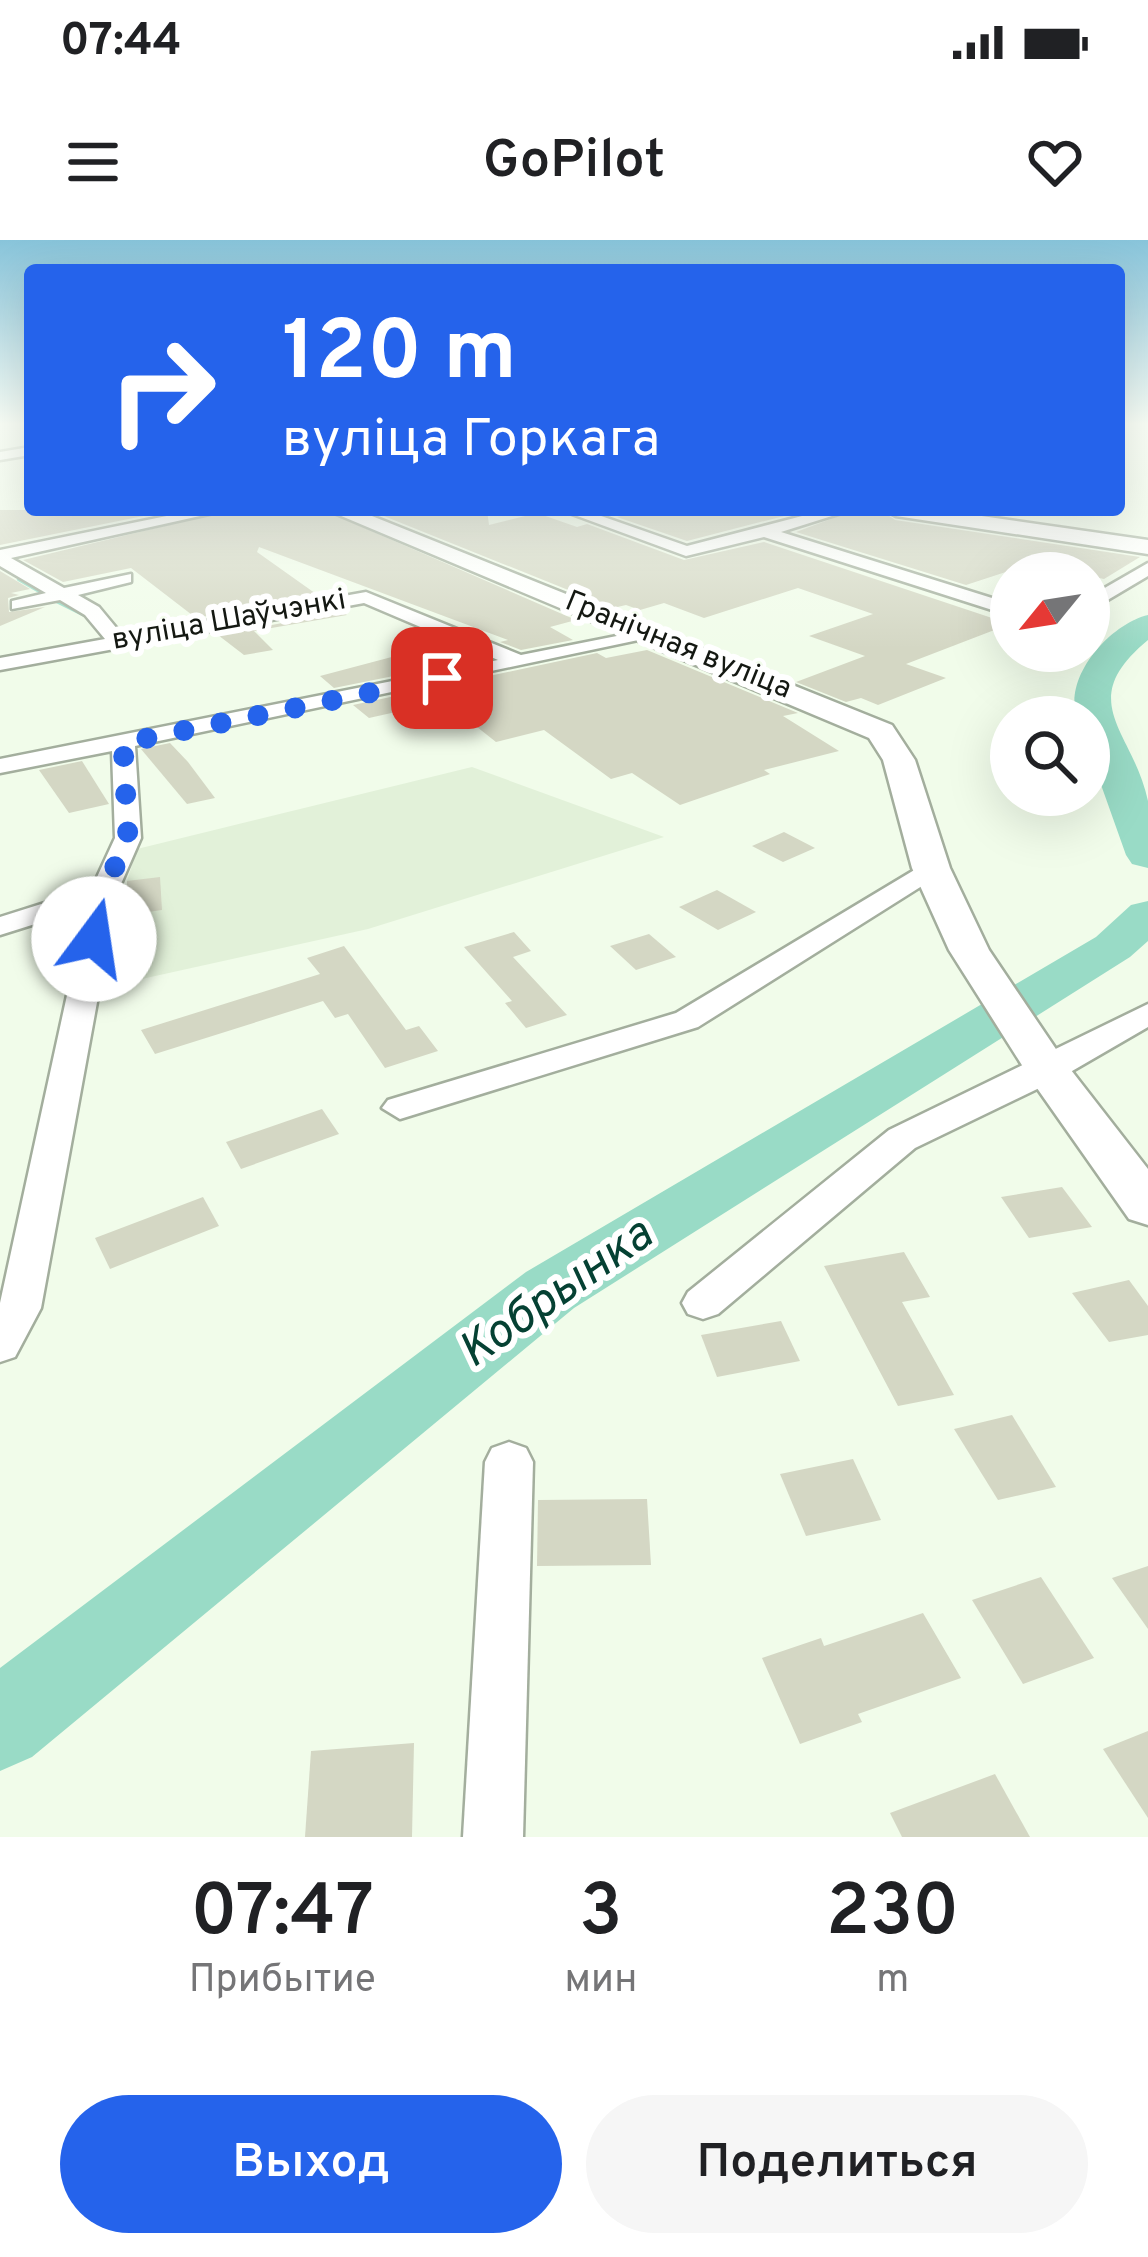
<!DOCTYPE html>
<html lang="ru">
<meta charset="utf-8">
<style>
body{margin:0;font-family:Overpass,sans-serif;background:#f6f6f6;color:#202124;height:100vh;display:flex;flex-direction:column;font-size:45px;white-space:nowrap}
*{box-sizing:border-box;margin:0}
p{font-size:39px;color:#757577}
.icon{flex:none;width:66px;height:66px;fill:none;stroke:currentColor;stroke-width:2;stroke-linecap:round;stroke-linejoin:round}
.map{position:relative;height:1597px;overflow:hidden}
.sheet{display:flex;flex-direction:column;background:#fff;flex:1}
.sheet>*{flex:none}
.guide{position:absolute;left:24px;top:24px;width:1101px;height:252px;border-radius:12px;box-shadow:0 12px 48px #0002;background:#2563eb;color:#fff;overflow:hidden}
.needle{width:78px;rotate:240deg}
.tools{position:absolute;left:990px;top:312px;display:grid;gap:24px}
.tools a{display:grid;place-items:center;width:120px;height:120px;border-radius:50%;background:#fff;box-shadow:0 12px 48px #0002;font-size:60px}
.pin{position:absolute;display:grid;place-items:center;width:102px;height:102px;color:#fff;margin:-51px;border-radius:24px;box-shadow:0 6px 18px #0006}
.me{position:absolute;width:132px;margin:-66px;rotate:14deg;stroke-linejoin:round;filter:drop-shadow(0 0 9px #0008)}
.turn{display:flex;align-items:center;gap:42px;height:252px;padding:0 60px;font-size:54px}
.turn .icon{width:156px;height:156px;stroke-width:2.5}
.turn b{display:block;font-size:84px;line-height:102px}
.eta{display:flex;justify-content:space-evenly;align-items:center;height:204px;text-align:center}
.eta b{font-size:72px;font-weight:600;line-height:84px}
.primary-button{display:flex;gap:24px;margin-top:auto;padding:24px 60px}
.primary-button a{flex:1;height:138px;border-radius:72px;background:#2563eb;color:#fff;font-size:48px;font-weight:600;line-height:138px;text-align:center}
.primary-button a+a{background:#f6f6f6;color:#202124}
.status{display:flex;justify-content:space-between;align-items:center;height:84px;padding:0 60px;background:#fff;direction:ltr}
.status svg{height:33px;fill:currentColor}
header{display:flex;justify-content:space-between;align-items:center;height:156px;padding:0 60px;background:#fff;font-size:54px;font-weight:600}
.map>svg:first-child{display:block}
.built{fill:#e2f1d9}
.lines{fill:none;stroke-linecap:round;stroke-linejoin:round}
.stream{stroke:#99dbc6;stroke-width:4.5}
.river{fill:#99dbc6;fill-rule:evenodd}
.building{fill:#d4d7c4}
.street-casing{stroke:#a3ae9d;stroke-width:5}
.secondary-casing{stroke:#a3ae9d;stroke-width:5}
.street{fill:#fff;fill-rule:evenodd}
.secondary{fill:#fff;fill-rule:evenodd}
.route{stroke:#2563eb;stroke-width:21;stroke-dasharray:0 37.8}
.labels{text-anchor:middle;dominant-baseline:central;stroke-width:12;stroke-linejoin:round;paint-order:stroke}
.far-street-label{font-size:30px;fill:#141812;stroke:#fff}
.near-water-label{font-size:48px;font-style:italic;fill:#054133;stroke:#fff}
</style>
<div class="status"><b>07:44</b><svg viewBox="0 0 49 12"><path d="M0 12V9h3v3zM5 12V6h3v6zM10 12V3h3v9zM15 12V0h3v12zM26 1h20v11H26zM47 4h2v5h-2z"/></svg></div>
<header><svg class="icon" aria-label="menu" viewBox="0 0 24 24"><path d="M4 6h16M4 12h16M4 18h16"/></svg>GoPilot<svg class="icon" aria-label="heart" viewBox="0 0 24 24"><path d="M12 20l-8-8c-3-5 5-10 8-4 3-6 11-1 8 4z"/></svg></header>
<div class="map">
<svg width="1148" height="1597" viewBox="0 0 1148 1597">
<rect width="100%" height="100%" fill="#f1fcea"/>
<polygon class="built" points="472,527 664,597 368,689 119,744 127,641 137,609"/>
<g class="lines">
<g class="stream">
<polyline points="19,339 45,354"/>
<polyline points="57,361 83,374"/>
</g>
<g class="river">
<path d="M1148 375V400C1073 462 1133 490 1148 561 1148 581 1148 607 1148 628L1132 624 1126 615 1089 511V477H1077C1063 437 1110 384 1148 375Z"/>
<polygon points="1148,661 1148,701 1130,717 574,1068 32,1517 0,1531 0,1428 526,1032 1096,697 1131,665"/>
</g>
</g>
<g class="building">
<polygon points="0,270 173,270 0,305"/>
<polygon points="231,270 323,270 576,380 550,387 573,400 521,410 500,402 508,400 259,307 257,312 319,356 196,378 131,328 63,342 23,320"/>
<polygon points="369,270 487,270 489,285 537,273 577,287 587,284 684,320 764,302 1010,384 906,424 946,438 878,465 861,458 846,462 796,442 865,416 809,396 873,374 798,348 704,378 664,363 640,370 626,365 613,368"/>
<polygon points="644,270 807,270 687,301 617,277"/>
<polygon points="855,270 881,270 895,280 1140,317 1104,339 1033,323 966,345 796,292"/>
<polygon points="0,331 30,349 11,353 19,355 8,358 9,372 45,367 0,386"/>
<polygon points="342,372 347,375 254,391 273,410 244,415 218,395"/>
<polygon points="461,409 483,418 334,448 320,436 403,414 410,419"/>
<polygon points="647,410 798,473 783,476 839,511 764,530 770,534 680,565 632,533 611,539 544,490 496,502 472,483 445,489 418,467 369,478 353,465 597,413 606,418"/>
<polygon points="170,503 188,522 215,558 187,564 141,509"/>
<polygon points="82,521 109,564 69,573 39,530"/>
<polygon points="784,592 815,608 783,622 752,606"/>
<polygon points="160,637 162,670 127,675 127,641"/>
<polygon points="717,650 756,672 718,690 679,667"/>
<polygon points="514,692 531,711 513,717 567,775 526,788 505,763 512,761 464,707"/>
<polygon points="649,694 676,717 636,730 610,706"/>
<polygon points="344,706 406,790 419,786 438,811 385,828 348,774 335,778 323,761 155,814 141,790 320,734 307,718"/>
<polygon points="322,869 339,894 241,929 226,902"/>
<polygon points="1062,947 1092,987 1029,998 1001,957"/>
<polygon points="203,957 219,986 110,1029 95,998"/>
<polygon points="904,1012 930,1057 902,1062 954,1155 898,1166 824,1026"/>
<polygon points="1129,1040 1148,1066 1148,1095 1109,1102 1072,1053"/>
<polygon points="781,1081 800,1121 717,1137 701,1095"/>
<polygon points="1012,1175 1056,1247 998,1260 954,1189"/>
<polygon points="853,1219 881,1280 806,1296 780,1234"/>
<polygon points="647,1259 651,1325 537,1326 538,1260"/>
<polygon points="1148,1326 1148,1389 1112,1338"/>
<polygon points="1041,1337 1094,1418 1023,1444 972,1360"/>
<polygon points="923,1373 961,1438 858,1474 862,1482 800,1504 762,1418 821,1398 824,1406"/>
<polygon points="1148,1491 1148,1578 1103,1509"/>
<polygon points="414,1503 412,1597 305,1597 311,1511"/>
<polygon points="995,1534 1030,1597 902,1597 890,1573"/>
</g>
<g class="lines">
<g class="street-casing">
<g id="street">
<polygon points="30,207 30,215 0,220 0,212"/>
<polygon points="196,270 227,270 11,318 64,348 131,334 131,342 78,355 99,367 123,396 366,352 521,415 652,389 662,395 135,506 141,598 117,653 41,1068 15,1117 0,1122 0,1063 86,668 0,695 0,677 92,648 115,598 112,511 0,533 0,519 498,420 364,363 0,430 0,418 105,399 85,375 60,360 12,369 12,361 46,353 0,326 0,310"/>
<polygon points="561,270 584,270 687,306 825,270 851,270 781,292 1011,364 1011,376 764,297 686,316"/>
<polygon points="1148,323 1148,336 1089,371 1089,357"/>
<polygon points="931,620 941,622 941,634 698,787 400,879 382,868 388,860 676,773"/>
<polygon points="1148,764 1148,787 1060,838 915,908 718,1074 703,1079 688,1074 682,1063 688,1052 889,890"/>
<polygon points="509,1202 526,1208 533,1222 523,1597 463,1597 485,1222 492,1208"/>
</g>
</g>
<g class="secondary-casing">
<g id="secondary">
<polygon points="327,270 357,270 892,485 915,520 950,628 989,710 1064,821 1148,929 1148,985 1129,979 1032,841 949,710 912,628 883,520 869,498"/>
<polygon points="885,270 940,270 1148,300 1148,314 896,276"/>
</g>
</g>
<use href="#street" class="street"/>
<use href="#secondary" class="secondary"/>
</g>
<linearGradient id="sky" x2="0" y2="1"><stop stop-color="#88c4da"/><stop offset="0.45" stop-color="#f9fef6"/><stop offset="1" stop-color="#f9fef6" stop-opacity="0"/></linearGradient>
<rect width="1148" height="409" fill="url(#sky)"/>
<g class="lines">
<polyline class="route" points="94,699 103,653 128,598 123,503 442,438"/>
</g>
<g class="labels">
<g class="far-street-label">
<text transform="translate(229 381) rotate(-10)">вуліца Шаўчэнкі</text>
<text transform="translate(678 406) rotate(22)">Гранічная вуліца</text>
</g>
<g class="near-water-label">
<text transform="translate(557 1055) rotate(-35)">Кобрынка</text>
</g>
</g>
</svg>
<div class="tools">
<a><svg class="needle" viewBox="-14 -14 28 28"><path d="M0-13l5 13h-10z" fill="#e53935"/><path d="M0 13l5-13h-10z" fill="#757577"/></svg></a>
<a><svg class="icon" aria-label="search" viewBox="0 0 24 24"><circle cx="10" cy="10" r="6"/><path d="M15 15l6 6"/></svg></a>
</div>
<div class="pin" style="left:442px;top:438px;background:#d93025"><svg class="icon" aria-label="arrive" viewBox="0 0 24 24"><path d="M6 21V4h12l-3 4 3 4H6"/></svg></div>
<svg class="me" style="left:94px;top:699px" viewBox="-20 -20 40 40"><circle r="19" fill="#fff"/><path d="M0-13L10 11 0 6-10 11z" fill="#2563eb"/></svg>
<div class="guide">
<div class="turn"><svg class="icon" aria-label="right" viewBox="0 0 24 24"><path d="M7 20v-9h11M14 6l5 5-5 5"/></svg><div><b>120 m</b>вуліца Горкага</div></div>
</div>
</div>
<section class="sheet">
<div class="eta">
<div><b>07:47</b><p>Прибытие</p></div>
<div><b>3</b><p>мин</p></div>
<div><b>230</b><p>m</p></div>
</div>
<div class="primary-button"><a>Выход</a><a>Поделиться</a></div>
</section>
